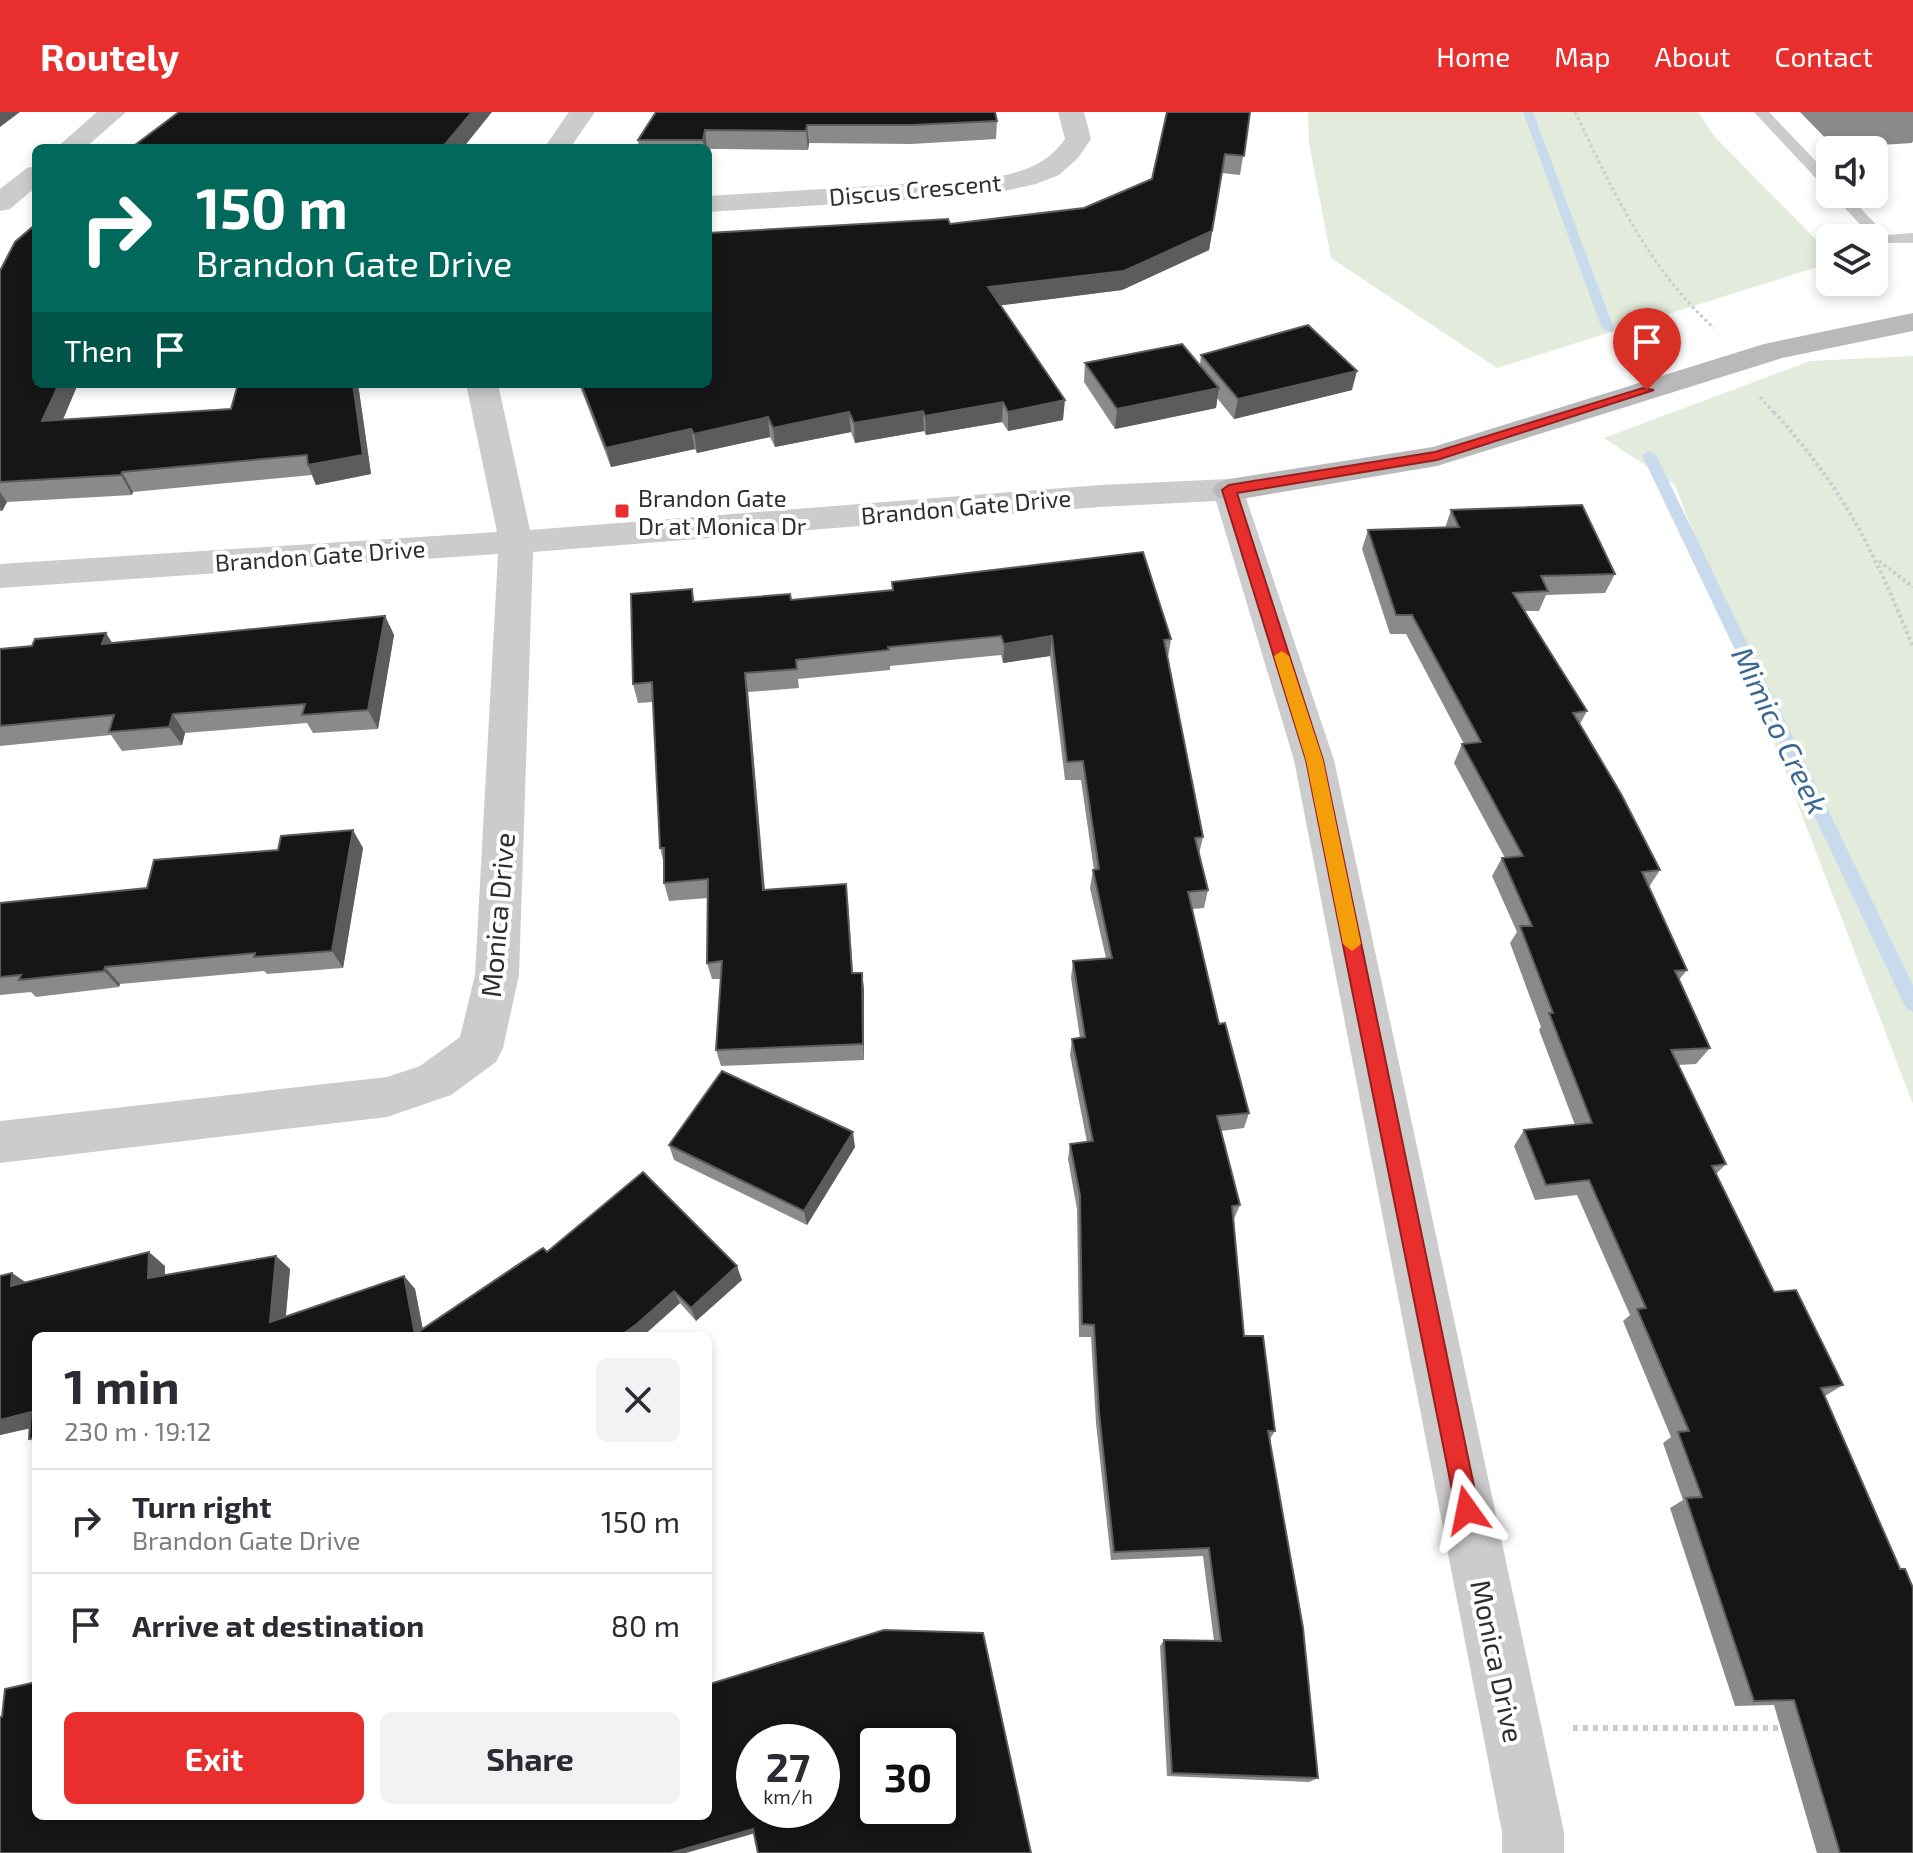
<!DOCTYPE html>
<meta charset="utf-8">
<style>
body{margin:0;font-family:"Exo 2",sans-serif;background:#f2f2f3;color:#2b2b33;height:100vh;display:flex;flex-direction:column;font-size:30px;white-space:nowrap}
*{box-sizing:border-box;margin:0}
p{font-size:26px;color:#7c7c81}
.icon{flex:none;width:44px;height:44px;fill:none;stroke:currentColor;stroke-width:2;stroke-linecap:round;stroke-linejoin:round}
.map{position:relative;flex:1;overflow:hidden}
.drawer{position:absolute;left:32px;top:1220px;width:680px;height:488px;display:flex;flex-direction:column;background:#fff;border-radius:12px;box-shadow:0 4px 12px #0003}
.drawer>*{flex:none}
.hud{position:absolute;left:32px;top:32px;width:680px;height:244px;border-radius:12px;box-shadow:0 4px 12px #0003;background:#00695c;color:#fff;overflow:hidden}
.controls{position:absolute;left:1816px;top:24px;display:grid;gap:16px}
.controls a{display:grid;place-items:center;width:72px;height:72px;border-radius:12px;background:#fff;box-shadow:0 4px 12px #0003;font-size:40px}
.speed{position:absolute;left:736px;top:1612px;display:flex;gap:16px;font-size:40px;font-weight:700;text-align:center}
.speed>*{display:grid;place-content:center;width:104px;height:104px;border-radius:50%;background:#fff;box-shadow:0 4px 12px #0003;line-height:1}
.speed small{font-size:20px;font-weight:400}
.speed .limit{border:4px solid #111;border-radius:12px;background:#fff;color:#111}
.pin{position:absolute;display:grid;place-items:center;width:68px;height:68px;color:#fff;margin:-82px -34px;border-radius:50% 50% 50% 0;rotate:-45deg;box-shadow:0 0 8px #0007}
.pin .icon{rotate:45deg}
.me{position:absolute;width:88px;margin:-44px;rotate:348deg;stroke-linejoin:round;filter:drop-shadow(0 0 6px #0008)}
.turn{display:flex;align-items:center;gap:28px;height:168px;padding:0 32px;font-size:36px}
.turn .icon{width:104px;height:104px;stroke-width:2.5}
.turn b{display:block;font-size:56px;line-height:68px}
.then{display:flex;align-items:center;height:76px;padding:0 32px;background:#0003;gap:16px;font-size:30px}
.round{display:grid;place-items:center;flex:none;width:84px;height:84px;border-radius:12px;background:#f2f2f3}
.headline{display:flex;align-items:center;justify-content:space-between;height:136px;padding:0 32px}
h1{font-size:48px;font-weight:700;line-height:60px}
.cta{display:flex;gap:16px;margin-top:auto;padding:16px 32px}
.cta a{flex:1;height:92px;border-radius:12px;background:#e92f2d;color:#fff;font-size:32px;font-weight:700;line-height:92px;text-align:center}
.cta a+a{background:#f2f2f3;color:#2b2b33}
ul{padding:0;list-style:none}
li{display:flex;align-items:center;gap:24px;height:104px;padding:0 32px;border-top:2px solid #e1e1e2}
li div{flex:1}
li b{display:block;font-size:30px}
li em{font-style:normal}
header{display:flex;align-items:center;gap:48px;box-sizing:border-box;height:112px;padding:0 40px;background:#e92f2d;color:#fff}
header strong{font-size:38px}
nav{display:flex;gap:44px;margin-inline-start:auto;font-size:28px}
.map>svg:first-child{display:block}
.green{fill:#e3ecdc}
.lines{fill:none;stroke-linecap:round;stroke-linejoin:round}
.stream{fill:#c8dbec;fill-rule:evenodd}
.path-far2{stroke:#ccc;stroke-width:3;stroke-dasharray:3 3;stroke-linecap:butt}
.path-far1{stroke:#ccc;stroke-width:4;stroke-dasharray:3 3;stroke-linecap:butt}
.path{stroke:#ccc;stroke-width:6;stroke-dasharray:5 5;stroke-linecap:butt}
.lane{fill:#ccc;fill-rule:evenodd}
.street{fill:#ccc;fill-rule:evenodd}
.secondary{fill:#b9b9b9;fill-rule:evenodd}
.wall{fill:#8a8a8a}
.shaded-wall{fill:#5c5c5c}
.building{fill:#161616;stroke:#5c5c5c;stroke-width:2;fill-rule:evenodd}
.route{fill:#e92f2d;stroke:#971f1d;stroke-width:2}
.slow{fill:#f59e0b}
.poi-dot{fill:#e92f2d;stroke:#fff;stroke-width:3}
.labels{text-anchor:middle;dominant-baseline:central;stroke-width:8;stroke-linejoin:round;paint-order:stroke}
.far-street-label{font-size:24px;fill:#2f2f2f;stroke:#fff}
.far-poi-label{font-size:24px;fill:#2f2f2f;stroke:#fff;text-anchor:start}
.street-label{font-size:28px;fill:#2f2f2f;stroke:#fff}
.water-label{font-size:30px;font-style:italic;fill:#3b6993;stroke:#fff}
</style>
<header>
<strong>Routely</strong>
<nav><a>Home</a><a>Map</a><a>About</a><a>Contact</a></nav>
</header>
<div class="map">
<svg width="1913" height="1741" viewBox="0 0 1913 1741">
<rect width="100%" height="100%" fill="#fff"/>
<g class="green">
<polygon points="1308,0 1698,0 1715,25 1830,142 1830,151 1497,256 1331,146 1309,31"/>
<polygon points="1913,244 1913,992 1675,373 1604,326 1810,249"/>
</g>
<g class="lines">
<g class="stream">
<polygon points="1523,0 1533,0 1614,217 1612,220 1602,217"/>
<polygon points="1649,339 1656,343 1913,873 1913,900 1907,897 1904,892 1642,343"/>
</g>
<g class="path-far2">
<path d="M1575 0C1613 79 1648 156 1714 216"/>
<polyline points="1760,285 1775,302"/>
</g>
<g class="path-far1">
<path d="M1774 300C1844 377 1874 439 1913 535"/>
<polyline points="1879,449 1913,475"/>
</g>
<polyline class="path" points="1573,1616 1787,1616"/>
<g class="lane">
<polygon points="1754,0 1769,0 1830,64 1830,77 1825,76"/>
<polygon points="1832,82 1847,82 1886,123 1913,121 1913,131 1877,131"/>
</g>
<g class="street">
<polygon points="97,0 126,0 85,36 56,36"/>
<polygon points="569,0 595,0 570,36 544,36"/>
<path d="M1058 0H1084L1091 27 1078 46 1059 63 1036 72 985 83 708 100V84L985 67C1017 61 1045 56 1065 27Z"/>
<polygon points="36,54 36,75 10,97 0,99 0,77 27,56"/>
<polygon points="466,272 498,272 530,418 1100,373 1229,367 1241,371 1334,648 1564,1720 1564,1741 1502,1741 1502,1720 1294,648 1216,389 1100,395 533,440 519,863 503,936 496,950 451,983 387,1005 0,1051 0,1009 387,965 420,954 460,925 475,863 498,442 0,476 0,452 497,420"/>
</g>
<polygon class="secondary" points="1913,201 1913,219 1782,246 1437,354 1229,389 1217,385 1212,378 1217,371 1229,367 1433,335 1764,232"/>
</g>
<g class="wall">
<polygon points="656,0 997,9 996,27 911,32 809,31 808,38 639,36 638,28"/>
<polygon points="1250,0 1240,63 1222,61 1209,138 1122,178 1001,193 1063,308 1008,319 1002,310 926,323 924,319 855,331 851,320 775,335 770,325 697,341 695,337 611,355 579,272 708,272 950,112 1084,96 1152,67"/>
<polygon points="1800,0 1913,0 1913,29 1912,31 1835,36"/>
<polygon points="0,159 63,308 231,297 238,272 358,272 371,362 316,373 312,363 133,380 132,383 7,390 2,399 0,399"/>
<polygon points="1201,243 1352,278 1234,307 1217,286 1216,296 1115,317 1084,270 1085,251 1200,253"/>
<polygon points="1451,398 1615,462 1605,481 1546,483 1539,499 1525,499 1587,599 1580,612 1660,758 1649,775 1687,858 1679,868 1710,936 1696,952 1678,953 1726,1052 1716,1062 1774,1180 1843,1273 1825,1284 1913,1741 1817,1741 1774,1593 1735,1594 1670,1396 1683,1388 1663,1331 1671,1325 1623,1209 1630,1203 1577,1083 1535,1088 1514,1034 1524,1018 1575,1013 1539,918 1541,915 1510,831 1517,820 1492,764 1502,746 1505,746 1454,651 1462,632 1464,632 1406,522 1390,522 1362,437 1368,418 1445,416"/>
<polygon points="892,470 1171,527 1168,546 1203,725 1199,742 1208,778 1204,796 1192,797 1219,912 1249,1001 1244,1016 1221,1019 1240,1093 1234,1107 1244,1224 1275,1319 1270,1327 1318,1666 1309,1670 1167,1664 1160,1534 1164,1528 1214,1529 1203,1444 1111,1448 1096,1311 1091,1225 1079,1225 1077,1097 1068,1047 1070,1032 1087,1030 1070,943 1072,927 1080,926 1071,866 1073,849 1106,846 1090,776 1093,758 1094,758 1081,668 1065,668 1050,544 1003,551 1001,543 890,554 890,558 798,567 799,576 748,580 765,778 848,790 853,861 862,861 864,878 864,948 721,954 716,938 721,867 712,867 707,851 708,786 669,789 664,771 664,752 660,736 653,590 638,591 633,572 692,477 695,490 791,488 892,478"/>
<polygon points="385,504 394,523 378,617 313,621 307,611 185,621 182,633 122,639 111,623 0,634 0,537 113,531"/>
<polygon points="363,736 343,856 267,862 264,859 120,872 119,875 36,885 31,880 0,883 0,791 147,776"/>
<polygon points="669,1033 855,1035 807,1113 674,1048"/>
<polygon points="547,1140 742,1168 696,1209 680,1191 643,1224 36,1224 36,1331 29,1327 30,1316 0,1323 0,1164 12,1161 25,1170 165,1154 165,1163 276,1144 290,1157 286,1204 404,1164 415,1177 423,1217"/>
</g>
<g class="shaded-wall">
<polygon points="0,0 20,0 0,15"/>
<polygon points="472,0 492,0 463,36 442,36"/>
<polygon points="807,13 809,31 808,38 806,19"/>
<polygon points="705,18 707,36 704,36 703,28"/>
<polygon points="1225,42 1209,138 1122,178 988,195 988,175"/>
<polygon points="1357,259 1352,278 1234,307 1238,287"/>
<polygon points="59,272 78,272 54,329 42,309"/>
<polygon points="353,272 358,272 371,362 316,373 308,353"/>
<polygon points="1219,276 1216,296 1115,317 1117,297"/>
<polygon points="1065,288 1063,308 1008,319 1008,300"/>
<polygon points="1003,290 1002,310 926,323 925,304"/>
<polygon points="923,299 924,319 855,331 854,311"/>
<polygon points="849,300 851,320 775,335 773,316"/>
<polygon points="768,305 770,325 697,341 694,322"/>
<polygon points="691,317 695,337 611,355 606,336"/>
<polygon points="122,360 133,380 132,383 121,363"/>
<polygon points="0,380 7,390 2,399 0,395"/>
<polygon points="385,504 394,523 378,617 368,598"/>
<polygon points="106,521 118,540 102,532"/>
<polygon points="1052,524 1050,544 1003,551 1004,532"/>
<polygon points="745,561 748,580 766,796 763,778"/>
<polygon points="173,602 185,621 182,633 169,615"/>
<polygon points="353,718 363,736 343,856 332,839"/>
<polygon points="105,855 120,872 119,875 104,859"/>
<polygon points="862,861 864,878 864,948 863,932"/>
<polygon points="853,1020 855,1035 807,1113 804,1099"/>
<polygon points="149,1140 165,1154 164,1179 148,1166"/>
<polygon points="276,1144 290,1157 284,1222 270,1210"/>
<polygon points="737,1154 742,1168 696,1209 691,1196"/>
<polygon points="12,1161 31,1174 11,1174"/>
<polygon points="404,1164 415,1177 424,1224 415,1222"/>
<polygon points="674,1179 680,1191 643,1224 620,1224"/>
<polygon points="31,1300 36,1315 0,1323 0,1308"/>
<polygon points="753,1717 759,1720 686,1741 671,1741"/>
</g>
<g class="building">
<polygon points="179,0 472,0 442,36 131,36"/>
<polygon points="656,0 995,0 997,9 911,13 807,13 806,19 705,18 703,28 638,28"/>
<polygon points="1167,0 1250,0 1244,44 1225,42 1212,119 1124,159 988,175 1065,288 1008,300 1003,290 925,304 923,299 854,311 849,300 773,316 768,305 694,322 691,317 606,336 581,272 708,272 708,121 948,107 950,112 1084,96 1152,67"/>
<polygon points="36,112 36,272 59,272 42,309 231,297 238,272 353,272 363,343 308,353 307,343 122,360 121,363 0,370 0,159 15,130"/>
<polygon points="1308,213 1357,259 1238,287 1201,243"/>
<polygon points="1182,232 1219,276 1117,297 1085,251"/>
<polygon points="1582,393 1615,462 1541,464 1548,479 1513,481 1587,599 1573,601 1621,682 1660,758 1642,760 1687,858 1675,859 1710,936 1671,938 1726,1052 1712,1054 1774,1180 1796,1178 1843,1273 1821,1276 1900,1457 1905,1457 1913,1476 1913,1741 1840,1741 1794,1588 1754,1589 1686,1386 1702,1385 1678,1320 1689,1319 1637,1197 1646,1196 1589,1068 1546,1073 1524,1018 1592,1011 1549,901 1553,901 1520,814 1532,814 1502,746 1523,744 1462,632 1481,630 1412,503 1396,503 1368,418 1459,415 1451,398"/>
<polygon points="1143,440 1171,527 1164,528 1203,725 1195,726 1208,778 1188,780 1219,912 1225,911 1249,1001 1217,1004 1240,1093 1232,1094 1244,1224 1263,1224 1275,1319 1268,1319 1303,1516 1318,1666 1172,1661 1164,1528 1221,1529 1209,1436 1114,1440 1099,1300 1094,1213 1082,1212 1080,1083 1070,1032 1093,1029 1072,927 1085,925 1073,849 1112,846 1093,758 1099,757 1083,649 1067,650 1052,524 1004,532 1001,524 888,535 889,538 796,548 797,557 745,561 763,778 846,772 852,861 862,861 863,932 716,938 722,849 707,851 708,767 664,771 664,736 660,736 652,570 633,572 631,482 692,477 693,490 790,482 791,488 893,478 892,470"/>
<polygon points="385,504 368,598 302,603 305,592 173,602 169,615 109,620 114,603 0,614 0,537 32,534 35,527 106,521 102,532"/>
<polygon points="353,718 332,839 254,845 255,841 105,855 104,859 19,868 21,863 0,865 0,791 147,776 154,748 278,738 281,724"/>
<polygon points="722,959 853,1020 804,1099 669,1033"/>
<polygon points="643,1060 737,1154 691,1196 674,1179 637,1212 620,1224 36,1224 36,1325 29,1327 31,1300 0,1308 0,1164 12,1161 11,1174 149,1140 148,1166 276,1144 270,1210 404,1164 415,1222 543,1136 547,1140"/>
<path d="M884 1518 983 1521 1031 1741H758L753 1717 671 1741H0V1605H2L5 1577 36 1570V1704H708V1569L709 1568 710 1572ZM754 1630H822V1698H754ZM874 1630H942V1698H874Z"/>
</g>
<polygon class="route" points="1643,276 1654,278 1437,348 1237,381 1323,648 1479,1398 1475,1406 1467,1410 1459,1406 1456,1398 1306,648 1222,378 1229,373 1435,340"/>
<polygon class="slow" points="1282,539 1289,544 1323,648 1361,832 1352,839 1343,832 1306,648 1274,544"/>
<rect class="poi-dot" x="614" y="391" width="16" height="16" rx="4"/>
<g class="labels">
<g class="far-street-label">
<text transform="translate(915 77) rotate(-5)">Discus Crescent</text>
<text transform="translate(966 394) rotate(-5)">Brandon Gate Drive</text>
<text transform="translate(320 443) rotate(-4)">Brandon Gate Drive</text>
</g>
<g class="far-poi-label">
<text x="638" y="385">Brandon Gate<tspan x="638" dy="28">Dr at Monica Dr</tspan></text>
</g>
<g class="street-label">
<text transform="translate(497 803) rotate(-85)">Monica Drive</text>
<text transform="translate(1498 1549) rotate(78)">Monica Drive</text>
</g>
<g class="water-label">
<text transform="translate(1781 618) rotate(64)">Mimico Creek</text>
</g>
</g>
</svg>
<div class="controls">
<a><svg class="icon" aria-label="sound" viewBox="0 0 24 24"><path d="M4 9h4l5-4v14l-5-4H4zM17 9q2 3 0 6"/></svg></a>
<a><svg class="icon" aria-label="layers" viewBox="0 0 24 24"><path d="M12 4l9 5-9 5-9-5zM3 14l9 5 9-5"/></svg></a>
</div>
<div class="speed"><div>27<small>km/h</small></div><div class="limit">30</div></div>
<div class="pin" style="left:1647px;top:278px;background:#d93025"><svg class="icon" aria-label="arrive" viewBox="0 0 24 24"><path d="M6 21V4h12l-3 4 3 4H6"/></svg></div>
<svg class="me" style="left:1467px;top:1398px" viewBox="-20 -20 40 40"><path d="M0-17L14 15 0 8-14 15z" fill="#e92f2d" stroke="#fff" stroke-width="4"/></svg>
<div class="hud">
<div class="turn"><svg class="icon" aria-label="right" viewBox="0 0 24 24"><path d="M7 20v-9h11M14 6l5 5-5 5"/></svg><div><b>150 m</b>Brandon Gate Drive</div></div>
<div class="then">Then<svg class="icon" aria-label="arrive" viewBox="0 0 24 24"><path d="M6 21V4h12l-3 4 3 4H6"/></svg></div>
</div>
<section class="drawer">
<div class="headline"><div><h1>1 min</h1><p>230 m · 19:12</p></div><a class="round"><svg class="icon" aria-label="close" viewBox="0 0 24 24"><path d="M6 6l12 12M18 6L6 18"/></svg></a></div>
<ul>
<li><svg class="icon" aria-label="right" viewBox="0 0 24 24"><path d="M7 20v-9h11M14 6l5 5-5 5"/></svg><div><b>Turn right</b><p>Brandon Gate Drive</p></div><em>150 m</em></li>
<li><svg class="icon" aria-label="arrive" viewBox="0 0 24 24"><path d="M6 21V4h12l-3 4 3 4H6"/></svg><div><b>Arrive at destination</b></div><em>80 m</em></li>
</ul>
<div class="cta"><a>Exit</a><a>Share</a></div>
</section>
</div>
